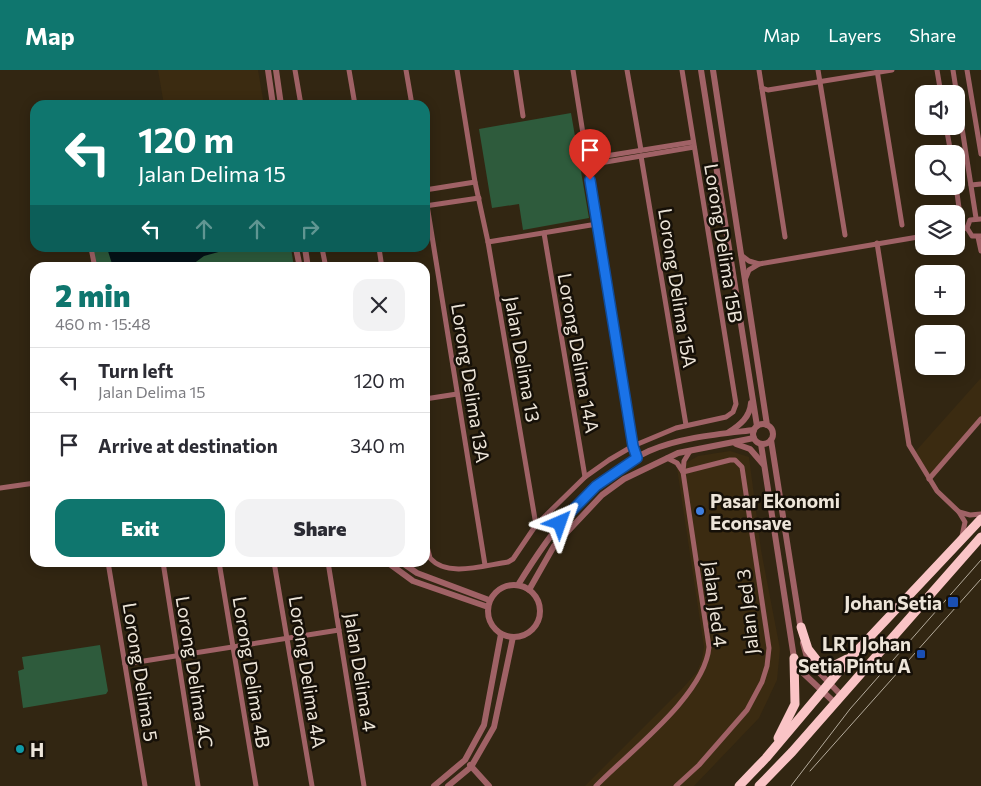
<!DOCTYPE html>
<meta charset="utf-8">
<style>
body{margin:0;font-family:Commissioner,sans-serif;background:#f2f2f3;color:#2b2b33;height:100vh;display:flex;flex-direction:column;font-size:19px;white-space:nowrap}
*{box-sizing:border-box;margin:0}
p{font-size:16px;color:#7c7c81}
.icon{flex:none;width:28px;height:28px;fill:none;stroke:currentColor;stroke-width:2;stroke-linecap:round;stroke-linejoin:round}
.map{position:relative;flex:1;overflow:hidden}
.panel{position:absolute;left:30px;top:192px;width:400px;height:305px;display:flex;flex-direction:column;background:#fff;border-radius:15px;box-shadow:0 2px 12px #0003}
.panel>*{flex:none}
.hud{position:absolute;left:30px;top:30px;width:400px;height:152px;border-radius:15px;box-shadow:0 2px 12px #0003;background:#0f766e;color:#fff;overflow:hidden}
.fabs{position:absolute;left:915px;top:15px;display:grid;gap:10px}
.fabs a{display:grid;place-items:center;width:50px;height:50px;border-radius:10px;background:#fff;box-shadow:0 2px 12px #0003;font-size:25px}
.pin{position:absolute;display:grid;place-items:center;width:42px;height:42px;color:#fff;margin:-51px -21px;border-radius:50% 50% 50% 0;rotate:-45deg;box-shadow:0 0 5px #0007}
.pin .icon{rotate:45deg}
.me{position:absolute;width:55px;margin:-28px;rotate:43deg;stroke-linejoin:round;filter:drop-shadow(0 0 4px #0008)}
.turn{display:flex;align-items:center;gap:18px;height:105px;padding:0 25px;font-size:22px}
.turn .icon{width:65px;height:65px;stroke-width:2.5}
.turn b{display:block;font-size:35px;line-height:42px}
.lanes{display:flex;align-items:center;height:48px;padding:0 25px;background:#0003;justify-content:center;gap:25px;direction:ltr}
.lanes .off{opacity:.35}
.round{display:grid;place-items:center;flex:none;width:52px;height:52px;border-radius:15px;background:#f2f2f3}
.headline{display:flex;align-items:center;justify-content:space-between;height:85px;padding:0 25px}
h1{font-size:30px;font-weight:800;line-height:38px;color:#0f766e}
.primary-button{display:flex;gap:10px;margin-top:auto;padding:10px 25px}
.primary-button a{flex:1;height:58px;border-radius:15px;background:#0f766e;color:#fff;font-size:20px;font-weight:800;line-height:58px;text-align:center}
.primary-button a+a{background:#f2f2f3;color:#2b2b33}
ul{padding:0;list-style:none}
li{display:flex;align-items:center;gap:15px;height:65px;padding:0 25px;border-top:1px solid #e1e1e2}
li div{flex:1}
li b{display:block;font-size:19px}
li em{font-style:normal}
header{display:flex;align-items:center;gap:30px;box-sizing:border-box;height:70px;padding:0 25px;background:#0f766e;color:#fff}
header strong{font-size:24px}
nav{display:flex;gap:28px;margin-inline-start:auto;font-size:18px}
.map>svg:first-child{display:block}
.built{fill:#3b2b11}
.green{fill:#2e5b3c}
.water{fill:#051218}
.lines{fill:none;stroke-linecap:round;stroke-linejoin:round}
.minor{stroke:#a06266;stroke-width:5}
.tertiary{stroke:#a06266;stroke-width:6}
.trunk{stroke:#fac4c6;stroke-width:9}
.tram{stroke:#b4ab9c;stroke-width:1}
.route-casing{stroke:#114b97;stroke-width:12}
.route{stroke:#1a73e8;stroke-width:9}
.shop-dot{fill:#3f7fe0;stroke:#161008;stroke-width:2}
.transit-dot{fill:#1a4fb4;stroke:#161008;stroke-width:2}
.culture-dot{fill:#0f9aa8;stroke:#161008;stroke-width:2}
.labels{text-anchor:middle;dominant-baseline:central;stroke-width:5;stroke-linejoin:round;paint-order:stroke}
.street-label{font-size:19px;fill:#ede5d9;stroke:#161008}
.poi-label{font-size:19px;font-weight:bold;fill:#ede5d9;stroke:#161008;text-anchor:start}
</style>
<header>
<strong>Map</strong>
<nav><a>Map</a><a>Layers</a><a>Share</a></nav>
</header>
<div class="map">
<svg width="981" height="716" viewBox="0 0 981 716">
<rect width="100%" height="100%" fill="#322612"/>
<g class="built">
<polygon points="158,0 258,0 264,35 164,35"/>
<polygon points="981,308 981,346 930,406 915,382"/>
<polygon points="730,381 749,387 761,480 780,579 777,610 759,648 694,716 585,716 681,620 697,602 702,589 704,577 677,398 698,386"/>
</g>
<g class="green">
<polygon points="571,43 589,148 523,160 519,134 492,138 479,59"/>
<polygon points="92,178 291,178 294,197 96,197"/>
<polygon points="100,575 108,621 106,624 23,638 18,601 24,599 22,587"/>
</g>
<polygon class="water" points="107,178 233,178 204,186 189,197 113,197"/>
<g class="lines">
<g class="minor">
<polyline points="295,0 301,35"/>
<polyline points="349,0 355,35"/>
<polyline points="406,0 412,35"/>
<polyline points="457,0 475,112 488,172 536,455"/>
<polyline points="516,0 523,46"/>
<polyline points="573,0 587,89 693,72"/>
<polyline points="627,0 641,80"/>
<polyline points="759,0 785,167"/>
<polyline points="818,0 845,165"/>
<polyline points="877,0 902,155"/>
<polyline points="937,0 941,24"/>
<polyline points="953,0 976,148"/>
<polyline points="967,0 981,84"/>
<polyline points="762,18 768,20 892,0"/>
<polyline points="946,56 951,84"/>
<polyline points="641,86 686,355"/>
<polyline points="971,115 981,114"/>
<polyline points="956,116 960,145"/>
<polyline points="425,120 475,112"/>
<polyline points="427,135 485,495"/>
<polyline points="425,136 479,128"/>
<polyline points="981,149 970,150 967,158 972,166 981,166"/>
<polyline points="956,160 967,158"/>
<polyline points="544,163 585,407"/>
<polyline points="978,167 981,181"/>
<polyline points="488,172 597,154"/>
<polyline points="877,173 909,375 937,421 959,442 965,452 962,466"/>
<polyline points="91,178 95,198"/>
<polyline points="322,178 326,198"/>
<polyline points="379,178 382,198"/>
<polyline points="741,185 749,191 759,194"/>
<polyline points="745,210 749,200 759,194 924,166"/>
<polyline points="425,329 457,324"/>
<polyline points="637,388 633,376 588,95 694,77"/>
<polyline points="667,388 677,393 683,402"/>
<polyline points="929,409 981,349"/>
<polyline points="0,418 35,413"/>
<polyline points="959,442 970,445 981,444"/>
<path d="M425 469 430 488C447 508 485 495 508 492L513 489 536 455 585 407 609 390 633 376 676 358 726 347 733 342 736 334 682 0"/>
<polyline points="108,492 145,716"/>
<polyline points="163,492 198,716"/>
<polyline points="219,492 256,716"/>
<polyline points="274,492 312,716"/>
<polyline points="328,492 364,716"/>
<polyline points="125,594 339,560"/>
<path d="M596 716C629 682 705 625 709 577L683 402 684 391 690 381"/>
<polyline points="676,716 699,695 747,640 762,612 767,596 769,578 742,397 735,390 730,390 683,402"/>
</g>
<g class="tertiary">
<polyline points="268,0 273,35"/>
<polyline points="276,0 281,35"/>
<polyline points="701,0 757,356"/>
<polyline points="713,0 767,355"/>
<polyline points="296,178 300,198"/>
<polyline points="305,178 308,198"/>
<circle cx="763" cy="364" r="10"/>
<path d="M729 362C740 355 750 347 751 333"/>
<polyline points="771,370 801,561"/>
<polyline points="736,374 750,379 763,394"/>
<polyline points="761,374 794,588 802,602 834,632"/>
<polyline points="387,492 413,511 488,537"/>
<polyline points="401,492 417,503 489,530"/>
<circle cx="514" cy="541" r="26"/>
<path d="M518 515C551 461 590 408 649 381 681 367 720 364 754 360"/>
<polyline points="529,520 554,476 602,425 624,409 678,383 754,368"/>
<polyline points="803,573 808,591 841,625"/>
<polyline points="470,695 489,716"/>
<polyline points="434,716 465,690 484,655 501,564"/>
<polyline points="448,716 471,697 494,657 513,567"/>
</g>
<g class="trunk">
<polyline points="801,557 808,579 819,593 833,596 847,589"/>
<polyline points="778,668 795,634 794,588"/>
<polyline points="739,716 766,688 852,586 981,449"/>
<polyline points="759,716 792,682 981,467"/>
</g>
<g class="tram">
<polyline points="810,701 981,509"/>
<polyline points="791,716 850,639 981,490"/>
</g>
</g>
<g class="lines">
<g class="route-casing">
<polyline id="route" points="560,453 596,416 637,388 633,376 590,110"/>
</g>
<use href="#route" class="route"/>
</g>
<circle class="shop-dot" cx="700" cy="441" r="5"/>
<g class="transit-dot">
<rect x="947" y="526" width="12" height="12" rx="2.5"/>
<rect x="916" y="579" width="10" height="10" rx="2.5"/>
</g>
<circle class="culture-dot" cx="20" cy="679" r="5"/>
<g class="labels">
<g class="street-label">
<text transform="translate(724 173) rotate(81)">Lorong Delima 15B</text>
<text transform="translate(678 218) rotate(81)">Lorong Delima 15A</text>
<text transform="translate(579 283) rotate(80)">Lorong Delima 14A</text>
<text transform="translate(523 289) rotate(80)">Jalan Delima 13</text>
<text transform="translate(471 313) rotate(81)">Lorong Delima 13A</text>
<text transform="translate(716 534) rotate(83)">Jalan Jed 4</text>
<text transform="translate(747 542) rotate(-96)">Jalan Jed 3</text>
<text transform="translate(141 602) rotate(81)">Lorong Delima 5</text>
<text transform="translate(195 602) rotate(81)">Lorong Delima 4C</text>
<text transform="translate(252 602) rotate(81)">Lorong Delima 4B</text>
<text transform="translate(308 602) rotate(81)">Lorong Delima 4A</text>
<text transform="translate(361 602) rotate(81)">Jalan Delima 4</text>
</g>
<g class="poi-label">
<text x="710" y="430">Pasar Ekonomi<tspan x="710" dy="22">Econsave</tspan></text>
<text x="942" y="532" text-anchor="end">Johan Setia</text>
<text x="911" y="573" text-anchor="end">LRT Johan<tspan x="911" dy="22">Setia Pintu A</tspan></text>
<text x="30" y="679">H</text>
</g>
</g>
</svg>
<div class="fabs">
<a><svg class="icon" aria-label="sound" viewBox="0 0 24 24"><path d="M4 9h4l5-4v14l-5-4H4zM17 9q2 3 0 6"/></svg></a>
<a><svg class="icon" aria-label="search" viewBox="0 0 24 24"><circle cx="10" cy="10" r="6"/><path d="M15 15l6 6"/></svg></a>
<a><svg class="icon" aria-label="layers" viewBox="0 0 24 24"><path d="M12 4l9 5-9 5-9-5zM3 14l9 5 9-5"/></svg></a>
<a>+</a>
<a>−</a>
</div>
<div class="pin" style="left:590px;top:110px;background:#d93025"><svg class="icon" aria-label="arrive" viewBox="0 0 24 24"><path d="M6 21V4h12l-3 4 3 4H6"/></svg></div>
<svg class="me" style="left:560px;top:453px" viewBox="-20 -20 40 40"><path d="M0-17L14 15 0 8-14 15z" fill="#1a73e8" stroke="#fff" stroke-width="4"/></svg>
<div class="hud">
<div class="turn"><svg class="icon" aria-label="left" viewBox="0 0 24 24"><path d="M17 20v-9H6M10 6l-5 5 5 5"/></svg><div><b>120 m</b>Jalan Delima 15</div></div>
<div class="lanes"><svg class="icon" aria-label="left" viewBox="0 0 24 24"><path d="M17 20v-9H6M10 6l-5 5 5 5"/></svg><svg class="icon off" aria-label="ahead" viewBox="0 0 24 24"><path d="M12 20V5M6 11l6-6 6 6"/></svg><svg class="icon off" aria-label="ahead" viewBox="0 0 24 24"><path d="M12 20V5M6 11l6-6 6 6"/></svg><svg class="icon off" aria-label="right" viewBox="0 0 24 24"><path d="M7 20v-9h11M14 6l5 5-5 5"/></svg></div>
</div>
<section class="panel">
<div class="headline"><div><h1>2 min</h1><p>460 m · 15:48</p></div><a class="round"><svg class="icon" aria-label="close" viewBox="0 0 24 24"><path d="M6 6l12 12M18 6L6 18"/></svg></a></div>
<ul>
<li><svg class="icon" aria-label="left" viewBox="0 0 24 24"><path d="M17 20v-9H6M10 6l-5 5 5 5"/></svg><div><b>Turn left</b><p>Jalan Delima 15</p></div><em>120 m</em></li>
<li><svg class="icon" aria-label="arrive" viewBox="0 0 24 24"><path d="M6 21V4h12l-3 4 3 4H6"/></svg><div><b>Arrive at destination</b></div><em>340 m</em></li>
</ul>
<div class="primary-button"><a>Exit</a><a>Share</a></div>
</section>
</div>
